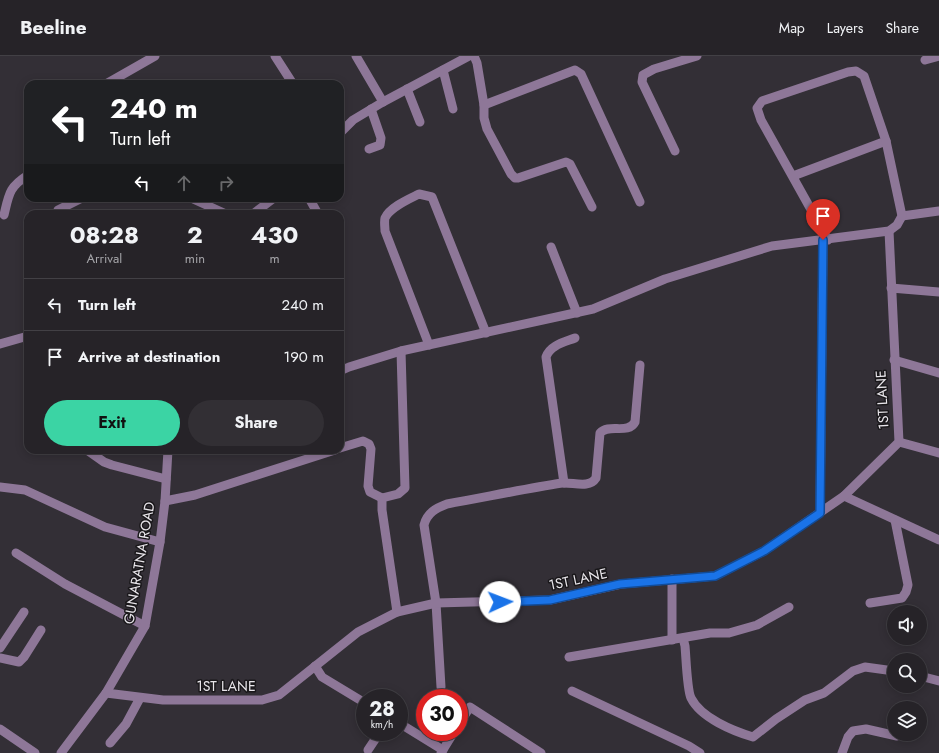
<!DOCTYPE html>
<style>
body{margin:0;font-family:Jost,sans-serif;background:#322f34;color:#f1f3f6;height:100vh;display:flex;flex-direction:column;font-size:15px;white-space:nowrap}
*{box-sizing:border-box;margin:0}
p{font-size:13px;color:#a4a4a8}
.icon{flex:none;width:22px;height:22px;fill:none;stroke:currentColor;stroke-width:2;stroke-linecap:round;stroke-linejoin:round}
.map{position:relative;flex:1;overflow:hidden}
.drawer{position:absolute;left:24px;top:154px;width:320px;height:244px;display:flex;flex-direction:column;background:#262328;border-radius:12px;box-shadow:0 2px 10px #0003,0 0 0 1px #424045}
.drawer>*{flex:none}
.guide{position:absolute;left:24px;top:24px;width:320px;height:122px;border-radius:12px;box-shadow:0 2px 10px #0003,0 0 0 1px #424045;background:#202124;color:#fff;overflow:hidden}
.fabs{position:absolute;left:887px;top:549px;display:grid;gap:8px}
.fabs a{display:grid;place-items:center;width:40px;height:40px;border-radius:50%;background:#262328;box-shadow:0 2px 10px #0003,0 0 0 1px #424045;font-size:20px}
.speed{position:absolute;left:356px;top:633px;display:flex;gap:8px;font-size:20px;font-weight:700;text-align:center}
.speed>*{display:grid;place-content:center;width:52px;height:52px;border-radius:50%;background:#262328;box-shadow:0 2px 10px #0003,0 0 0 1px #424045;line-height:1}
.speed small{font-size:10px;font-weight:400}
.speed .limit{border:6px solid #d22;background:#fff;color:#111}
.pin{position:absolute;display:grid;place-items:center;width:34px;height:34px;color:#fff;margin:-41px -17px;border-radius:50% 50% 50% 0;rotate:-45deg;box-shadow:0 0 4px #0007}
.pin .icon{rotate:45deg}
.me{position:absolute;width:44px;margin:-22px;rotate:88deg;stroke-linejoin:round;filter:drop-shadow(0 0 3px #0008)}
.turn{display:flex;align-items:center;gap:14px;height:84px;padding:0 20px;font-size:18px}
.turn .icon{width:52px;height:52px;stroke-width:2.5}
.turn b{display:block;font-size:28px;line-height:34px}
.lanes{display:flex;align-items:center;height:38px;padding:0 20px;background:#0003;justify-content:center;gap:20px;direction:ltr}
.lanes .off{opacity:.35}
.eta{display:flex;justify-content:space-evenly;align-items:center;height:68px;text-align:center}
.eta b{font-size:24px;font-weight:700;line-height:28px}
.action{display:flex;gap:8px;margin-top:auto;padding:8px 20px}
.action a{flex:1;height:46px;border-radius:24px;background:#3bd4a4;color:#111;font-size:16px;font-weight:700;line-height:46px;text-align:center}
.action a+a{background:#322f34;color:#f1f3f6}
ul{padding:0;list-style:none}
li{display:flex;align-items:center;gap:12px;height:52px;padding:0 20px;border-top:1px solid #424045}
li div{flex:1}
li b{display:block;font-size:15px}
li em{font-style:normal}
header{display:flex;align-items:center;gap:24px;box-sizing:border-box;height:56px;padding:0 20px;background:#262328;border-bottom:1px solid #424045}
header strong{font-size:19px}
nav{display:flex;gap:22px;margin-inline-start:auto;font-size:14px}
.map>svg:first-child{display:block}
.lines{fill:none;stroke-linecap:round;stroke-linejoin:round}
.minor{stroke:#8e7798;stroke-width:9}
.route-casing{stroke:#114b97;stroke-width:10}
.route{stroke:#1a73e8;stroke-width:7}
.labels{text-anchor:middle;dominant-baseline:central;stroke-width:3;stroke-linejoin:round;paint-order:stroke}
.street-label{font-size:14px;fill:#e8e5ea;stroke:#1a181b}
</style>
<header>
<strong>Beeline</strong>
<nav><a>Map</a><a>Layers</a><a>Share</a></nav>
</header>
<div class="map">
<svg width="939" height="697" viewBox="0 0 939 697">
<rect width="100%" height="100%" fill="#332f36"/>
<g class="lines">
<g class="minor">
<polyline points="275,0 293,28"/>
<polyline points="356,0 383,46"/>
<polyline points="474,0 477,7 484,49 484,62 487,73 511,118 515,122 518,122 566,106 570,108 592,151"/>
<polyline points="925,4 939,0"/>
<polyline points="443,14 453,53"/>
<polyline points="106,28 155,0"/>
<polyline points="407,33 420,66"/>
<polyline points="484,49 575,14 581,18 640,146"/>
<polyline points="340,77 353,64 383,46 469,0"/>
<polyline points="369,93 380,89 381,82 371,53"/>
<polyline points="675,95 642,26 643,19 654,13 697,0"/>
<polyline points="793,120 886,85 864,20 856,15 848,16 762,45 757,52 761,64 828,184"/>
<polyline points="191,142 226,158"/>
<polyline points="309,142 318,158"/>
<polyline points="58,154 82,142"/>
<polyline points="253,158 274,142"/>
<path d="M4 159C9 138 9 131 28 119"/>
<polyline points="902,160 939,155"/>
<polyline points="551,191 577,257"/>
<polyline points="891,232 939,236"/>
<polyline points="0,288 28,280"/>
<path d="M429 289 385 175C385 171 384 166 385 162 390 151 409 143 419 138L432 141 486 277"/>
<polyline points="894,304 939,317"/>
<polyline points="340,315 349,311 401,295 593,253 665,223 772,190 889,175 897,169 902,160 886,85"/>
<polyline points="899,386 939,397"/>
<polyline points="340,392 363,385 369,388 371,393 368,430 370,436 382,442"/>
<polyline points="87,394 104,406 112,409 166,423"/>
<path d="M564 427 546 301C550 289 565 286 575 282"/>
<polyline points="0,431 25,434 105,471 160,486"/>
<polyline points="844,440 939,484"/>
<polyline points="165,445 195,439 335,394"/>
<polyline points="820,457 823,184"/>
<polyline points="16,497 65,528 145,570"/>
<polyline points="672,523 672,584"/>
<polyline points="870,547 902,542 906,536 908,529 895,464"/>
<polyline points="397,556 382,454 382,442 398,438 405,432 401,295"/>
<path d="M683 582 685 590C686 600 687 634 691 642 701 662 733 675 753 681L776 663 805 644 824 637 853 615 865 611 894 615"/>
<polyline points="0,592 24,556"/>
<polyline points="569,601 710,577 729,577 757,569 789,551"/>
<polyline points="0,602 19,606 24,601 41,574"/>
<polyline points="315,610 322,621 365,647"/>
<polyline points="920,620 939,625"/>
<path d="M441 631 436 547 424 469C427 457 436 452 447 448 486 441 524 433 562 427 573 426 589 433 596 422L600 377C609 367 628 379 635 366L640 309"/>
<polyline points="572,635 689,690 700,697"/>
<polyline points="106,637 163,644 262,644 279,639 358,576 397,556 436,547 550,544 621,528 715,520 764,495 844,440 899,386 889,175"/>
<polyline points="399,667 443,694"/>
<polyline points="459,668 470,651 541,697"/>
<polyline points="0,673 35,697"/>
<polyline points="110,687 126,668 140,642"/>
<polyline points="368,694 380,676"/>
<polyline points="61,697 106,637 145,570 160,486 165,445 168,394"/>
<polyline points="441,697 454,676"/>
<polyline points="842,697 848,681 853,675 866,673 897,680"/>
</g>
</g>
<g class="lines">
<g class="route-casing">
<polyline id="route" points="500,546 550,544 620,528 715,520 764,495 820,457 823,184"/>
</g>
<use href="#route" class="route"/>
</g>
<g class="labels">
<g class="street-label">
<text transform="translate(882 344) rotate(-93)">1ST LANE</text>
<text transform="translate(139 507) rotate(-80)">GUNARATNA ROAD</text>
<text transform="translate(578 523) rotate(-12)">1ST LANE</text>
<text x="226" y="630">1ST LANE</text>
</g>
</g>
</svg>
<div class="fabs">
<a><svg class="icon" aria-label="sound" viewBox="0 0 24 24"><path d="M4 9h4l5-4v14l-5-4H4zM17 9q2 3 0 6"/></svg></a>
<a><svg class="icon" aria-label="search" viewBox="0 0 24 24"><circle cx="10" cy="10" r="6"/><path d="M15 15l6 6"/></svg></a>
<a><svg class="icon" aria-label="layers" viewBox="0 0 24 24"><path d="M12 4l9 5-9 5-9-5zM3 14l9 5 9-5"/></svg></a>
</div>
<div class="speed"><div>28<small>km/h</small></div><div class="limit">30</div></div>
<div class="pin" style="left:823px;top:184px;background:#d93025"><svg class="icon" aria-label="arrive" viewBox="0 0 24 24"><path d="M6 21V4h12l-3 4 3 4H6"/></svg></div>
<svg class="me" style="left:500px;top:546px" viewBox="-20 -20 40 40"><circle r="19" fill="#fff"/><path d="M0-13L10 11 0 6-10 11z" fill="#1a73e8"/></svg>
<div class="guide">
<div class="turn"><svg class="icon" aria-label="left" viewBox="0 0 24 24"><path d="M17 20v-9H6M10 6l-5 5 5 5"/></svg><div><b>240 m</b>Turn left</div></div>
<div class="lanes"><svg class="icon" aria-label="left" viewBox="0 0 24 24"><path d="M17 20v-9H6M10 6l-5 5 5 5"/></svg><svg class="icon off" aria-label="ahead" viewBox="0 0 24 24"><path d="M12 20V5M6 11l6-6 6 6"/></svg><svg class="icon off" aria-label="right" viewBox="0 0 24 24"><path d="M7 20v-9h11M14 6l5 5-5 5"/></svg></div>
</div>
<section class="drawer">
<div class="eta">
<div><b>08:28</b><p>Arrival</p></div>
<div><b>2</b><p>min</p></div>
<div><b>430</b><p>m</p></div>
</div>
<ul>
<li><svg class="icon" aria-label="left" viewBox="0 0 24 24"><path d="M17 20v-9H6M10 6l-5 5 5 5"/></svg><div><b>Turn left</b></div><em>240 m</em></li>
<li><svg class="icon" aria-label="arrive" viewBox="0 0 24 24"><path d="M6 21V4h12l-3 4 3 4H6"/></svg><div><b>Arrive at destination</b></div><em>190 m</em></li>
</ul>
<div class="action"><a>Exit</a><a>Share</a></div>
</section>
</div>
